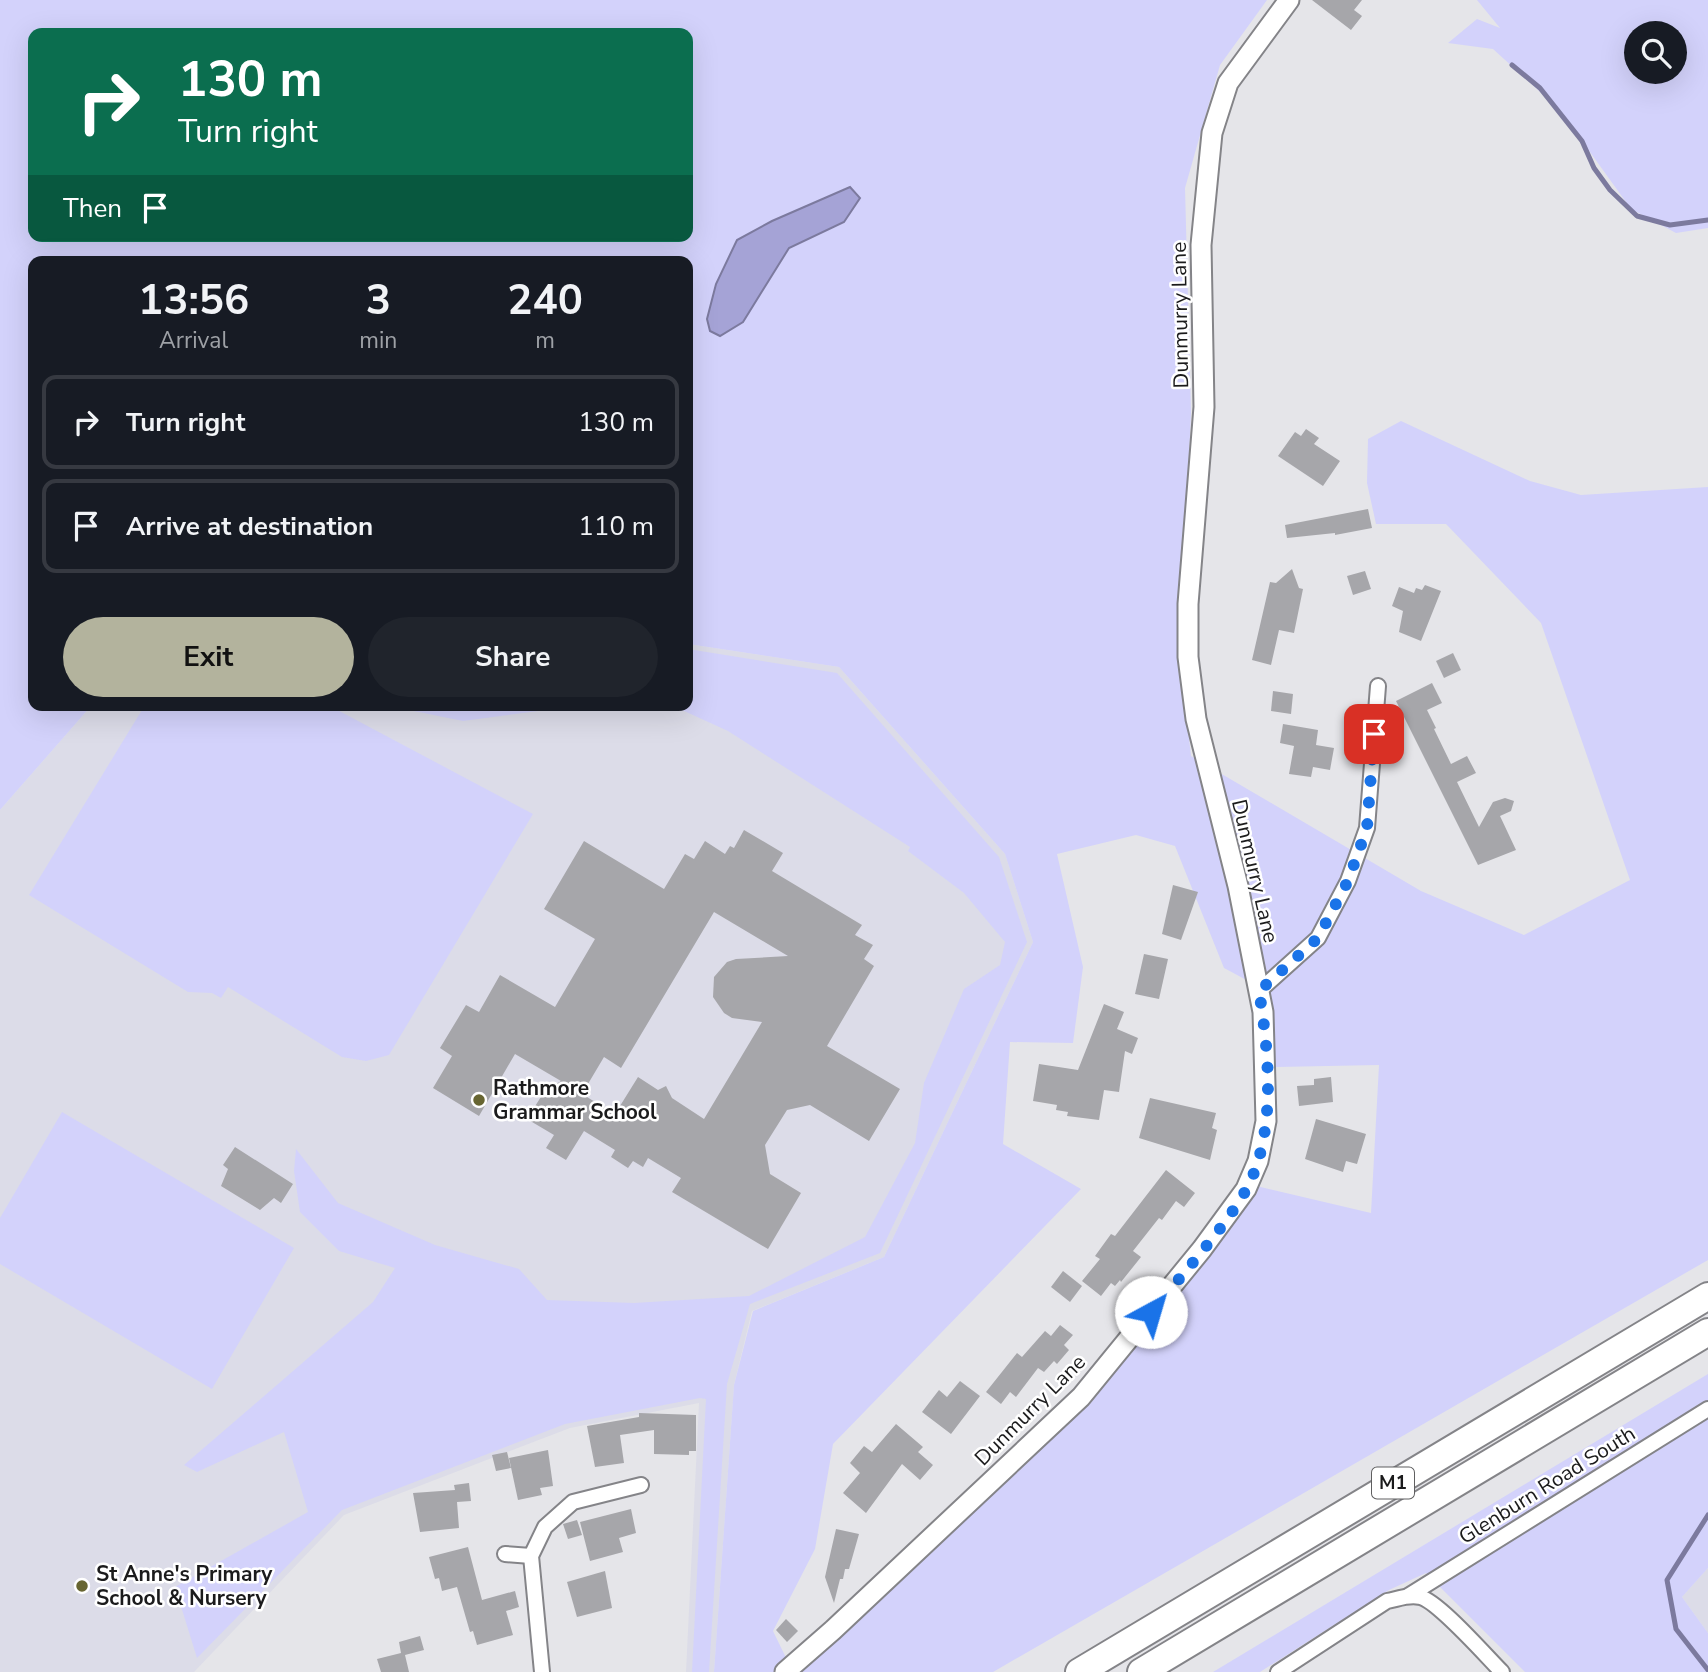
<!DOCTYPE html>
<style>
body{margin:0;font-family:"Nunito Sans",sans-serif;background:#20242c;color:#f1f3f6;height:100vh;display:flex;flex-direction:column;font-size:26px;white-space:nowrap}
*{box-sizing:border-box;margin:0}
p{font-size:23px;color:#9ea1a6}
.icon{flex:none;width:38px;height:38px;fill:none;stroke:currentColor;stroke-width:2;stroke-linecap:round;stroke-linejoin:round}
.map{position:relative;flex:1;overflow:hidden}
.sheet{position:absolute;left:28px;top:256px;width:665px;height:455px;display:flex;flex-direction:column;background:#171b24;border-radius:14px;box-shadow:0 7px 28px #0002}
.sheet>*{flex:none}
.top-card{position:absolute;left:28px;top:28px;width:665px;height:214px;border-radius:14px;box-shadow:0 7px 28px #0002;background:#0b6e4f;color:#fff;overflow:hidden}
.buttons{position:absolute;left:1624px;top:21px;display:grid;gap:14px}
.buttons a{display:grid;place-items:center;width:63px;height:63px;border-radius:50%;background:#171b24;box-shadow:0 7px 28px #0002;font-size:35px}
.pin{position:absolute;display:grid;place-items:center;width:60px;height:60px;color:#fff;margin:-30px;border-radius:14px;box-shadow:0 4px 10px #0006}
.me{position:absolute;width:77px;margin:-38px;rotate:39deg;stroke-linejoin:round;filter:drop-shadow(0 0 5px #0008)}
.turn{display:flex;align-items:center;gap:24px;height:147px;padding:0 35px;font-size:32px}
.turn .icon{width:91px;height:91px;stroke-width:2.5}
.turn b{display:block;font-size:49px;line-height:60px}
.then{display:flex;align-items:center;height:66px;padding:0 35px;background:#0003;gap:14px;font-size:26px}
.eta{display:flex;justify-content:space-evenly;align-items:center;height:119px;text-align:center}
.eta b{font-size:42px;font-weight:700;line-height:49px}
.cta{display:flex;gap:14px;margin-top:auto;padding:14px 35px}
.cta a{flex:1;height:80px;border-radius:42px;background:#b3b39d;color:#111;font-size:28px;font-weight:700;line-height:80px;text-align:center}
.cta a+a{background:#20242c;color:#f1f3f6}
ul{padding:0;list-style:none}
li{display:flex;align-items:center;gap:21px;height:94px;margin:0 14px 10px;padding:0 21px;border:4px solid #363941;border-radius:14px}
li div{flex:1}
li b{display:block;font-size:26px}
li em{font-style:normal}
.map>svg:first-child{display:block}
.built{fill:#dcdce8}
.green{fill:#d3d2fb;fill-rule:evenodd}
.water{fill:#a5a3d6;stroke:#7c7a9e;stroke-width:2}
.lines{fill:none;stroke-linecap:round;stroke-linejoin:round}
.stream{stroke:#7c7a9e;stroke-width:5}
.building{fill:#a6a6aa;fill-rule:evenodd}
.street-casing{stroke:#848488;stroke-width:18}
.secondary-casing{stroke:#848488;stroke-width:23}
.highway-casing{stroke:#848488;stroke-width:30}
.street{stroke:#fff;stroke-width:14}
.secondary{stroke:#fff;stroke-width:19}
.highway{stroke:#fff;stroke-width:26}
.route{stroke:#1a73e8;stroke-width:12;stroke-dasharray:0 21.6}
.poi-dot{fill:#676531;stroke:#fff;stroke-width:2.5}
.labels{text-anchor:middle;dominant-baseline:central;stroke-width:5;stroke-linejoin:round;paint-order:stroke}
.shield{fill:#fff;stroke:#5f5f60;stroke-width:2}
.shield-label{font-size:19px;font-weight:bold;fill:#1b1b1c}
.street-label{font-size:21px;fill:#1b1b1c;stroke:#fff}
.poi-label{font-size:21px;font-weight:bold;fill:#1b1b1c;stroke:#fff;text-anchor:start}
</style>
<div class="map">
<svg width="1708" height="1672" viewBox="0 0 1708 1672">
<rect width="100%" height="100%" fill="#e5e5e9"/>
<g class="built">
<polygon points="688,644 839,667 1005,854 1033,942 884,1257 752,1311 734,1385 714,1672 686,1672 699,1403 570,1428 344,1515 194,1672 0,1672 0,810 92,705 688,705"/>
<polygon points="1708,1568 1708,1633 1682,1597"/>
</g>
<g class="green">
<path d="M0 0H1267L1220 65 1185 188 1191 413 1180 658 1191 756 1421 891 1524 935 1630 880 1541 623 1446 524H1376L1367 483 1368 439 1401 421 1530 481 1581 495 1708 487V1260L993 1672H714L734 1385 753 1311 884 1257 1033 942 1005 854 839 667 688 644V261H33V705H92L0 810ZM33 33H688V236H33ZM1136 835 1175 846 1224 968 1265 990 1276 1067 1379 1065 1371 1213 1248 1184 1081 1397 790 1666 773 1631 815 1549 833 1444 1081 1189 1003 1144 1010 1042 1073 1043 1083 967 1057 854Z"/>
<path d="M1477 0H1708V228L1676 233 1631 209 1559 109 1493 49 1448 43 1477 19 1500 28ZM1636 33H1675V72H1636Z"/>
<polygon points="688,649 837,673 999,857 1027,942 880,1253 750,1304 727,1384 709,1672 692,1672 706,1399 700,1398 565,1424 342,1510 197,1658 175,1587 308,1512 284,1432 197,1472 184,1465 373,1302 395,1268 339,1251 300,1212 294,1171 296,1149 338,1203 435,1245 519,1269 547,1300 634,1303 749,1296 865,1237 915,1143 924,1083 964,989 1000,965 1005,942 964,893 908,851 910,847 728,731 671,705 688,705"/>
<polygon points="145,705 328,705 533,814 389,1055 366,1061 342,1057 228,987 221,998 212,993 188,992 29,895"/>
<polygon points="384,705 583,705 463,721"/>
<polygon points="62,1112 294,1248 212,1389 0,1264 0,1218"/>
<polygon points="1708,1374 1708,1568 1682,1597 1708,1633 1708,1672 1525,1672 1426,1573 1389,1590 1260,1672 1213,1672"/>
</g>
<polygon class="water" points="850,187 860,198 844,222 789,248 743,322 720,336 710,331 707,319 716,284 737,240 772,221"/>
<g class="lines">
<g class="stream">
<polyline points="1512,65 1540,88 1582,141 1594,168 1610,190 1637,216 1670,225 1708,220"/>
<polyline points="1708,1515 1667,1580 1676,1629 1708,1670"/>
</g>
</g>
<g class="building">
<polygon points="1312,0 1362,0 1354,10 1362,16 1351,30"/>
<polygon points="1306,429 1319,438 1314,444 1340,461 1323,486 1278,456 1295,432 1301,436"/>
<polygon points="1368,509 1372,528 1335,535 1335,533 1287,538 1285,525"/>
<polygon points="1292,569 1299,588 1303,589 1294,633 1279,630 1271,665 1252,660 1270,582 1276,583"/>
<polygon points="1365,571 1371,589 1353,595 1347,576"/>
<polygon points="1425,585 1441,591 1421,641 1399,632 1403,611 1392,606 1399,587 1414,593 1416,588 1422,590"/>
<polygon points="1453,653 1461,670 1444,678 1436,661"/>
<polygon points="1432,683 1442,703 1427,710 1436,728 1434,729 1451,764 1467,756 1476,773 1457,782 1479,827 1493,802 1505,798 1514,801 1511,811 1500,816 1516,850 1478,865 1396,701"/>
<polygon points="1273,691 1293,694 1291,714 1271,711"/>
<polygon points="1283,724 1318,730 1316,745 1334,748 1330,770 1313,767 1311,777 1289,774 1294,746 1280,743"/>
<path d="M744 830 783 853 772 871 862 925 855 935 873 945 864 959 874 966 827 1046 900 1089 869 1141 810 1105 787 1110 765 1145 770 1174 801 1193 768 1249 672 1192 681 1178 648 1158 643 1167 633 1161 628 1168 611 1157 615 1150 584 1131 566 1160 546 1148 554 1135 527 1119 544 1092 561 1081 515 1054 479 1116 433 1088 452 1056 440 1048 466 1005 479 1012 500 975 555 1007 595 939 544 909 584 841 664 889 685 854 694 859 705 841 725 854 730 846 734 848ZM714 912 788 956 736 959 727 962 714 977 713 997 724 1013 732 1018 762 1022 704 1119 672 1098 666 1086 658 1090 638 1077 615 1114 582 1094 604 1057 621 1068Z"/>
<polygon points="1173,885 1198,892 1181,940 1162,934"/>
<polygon points="1144,954 1168,959 1159,999 1135,994"/>
<polygon points="1104,1004 1124,1012 1117,1029 1138,1038 1132,1054 1125,1051 1119,1092 1104,1090 1099,1120 1067,1116 1068,1112 1056,1110 1057,1105 1033,1101 1039,1064 1078,1070"/>
<polygon points="1331,1077 1333,1102 1299,1106 1297,1086 1314,1085 1314,1079"/>
<polygon points="1150,1098 1216,1113 1212,1128 1217,1130 1210,1160 1139,1138"/>
<polygon points="1316,1119 1366,1134 1357,1164 1346,1161 1343,1172 1305,1159"/>
<polygon points="235,1147 293,1184 281,1203 274,1198 260,1210 221,1186 228,1169 223,1165"/>
<polygon points="1166,1170 1195,1193 1184,1207 1176,1201 1162,1220 1159,1218 1133,1251 1141,1257 1121,1282 1120,1280 1115,1286 1111,1283 1101,1296 1082,1281 1100,1259 1095,1256 1111,1234 1115,1236"/>
<polygon points="1063,1271 1082,1286 1070,1302 1051,1287"/>
<polygon points="1060,1325 1073,1335 1064,1345 1069,1350 1057,1364 1054,1361 1044,1372 1038,1368 1016,1397 1010,1392 1001,1404 986,1392 1017,1353 1022,1357 1045,1331 1051,1336"/>
<polygon points="960,1381 980,1396 951,1434 922,1412 939,1390 947,1397"/>
<polygon points="639,1413 696,1415 696,1451 689,1451 689,1455 654,1454 654,1430 620,1435 624,1463 595,1467 587,1426 639,1417"/>
<polygon points="896,1424 923,1447 918,1452 933,1465 920,1480 902,1464 866,1513 843,1493 860,1473 850,1463 864,1446 872,1452"/>
<polygon points="548,1450 553,1486 540,1488 542,1495 518,1500 509,1458"/>
<polygon points="507,1452 511,1468 496,1471 492,1455"/>
<polygon points="469,1483 471,1501 457,1502 459,1528 420,1532 413,1493 455,1490 454,1485"/>
<polygon points="631,1509 636,1533 619,1538 623,1552 590,1561 580,1522"/>
<polygon points="577,1520 582,1535 568,1539 563,1524"/>
<polygon points="836,1529 859,1534 849,1569 845,1569 843,1579 840,1579 834,1603 825,1577"/>
<polygon points="468,1547 482,1600 515,1591 519,1607 506,1611 513,1635 477,1645 473,1631 470,1632 457,1587 442,1591 439,1578 435,1579 429,1557"/>
<polygon points="605,1571 612,1608 577,1617 567,1582"/>
<polygon points="786,1619 798,1631 787,1642 776,1630"/>
<polygon points="420,1636 424,1650 405,1655 409,1672 381,1672 377,1659 401,1653 399,1642"/>
</g>
<g class="lines">
<g class="street-casing">
<g id="street">
<polyline points="1259,991 1318,938 1348,881 1367,828 1378,686"/>
<polyline points="505,1554 531,1556"/>
<polyline points="1408,1596 1708,1409"/>
<polyline points="542,1672 531,1556 545,1527 573,1502 641,1485"/>
<path d="M1278 1672 1387 1601C1398 1599 1409 1594 1420 1597 1438 1601 1486 1656 1502 1672"/>
</g>
</g>
<g class="secondary-casing">
<polyline id="secondary" points="785,1672 833,1630 1081,1397 1202,1249 1246,1189 1258,1161 1266,1121 1263,1012 1238,886 1196,719 1188,657 1188,604 1204,407 1201,245 1212,133 1228,83 1289,0"/>
</g>
<g class="highway-casing">
<g id="highway">
<polyline points="1079,1672 1708,1296"/>
<polyline points="1141,1672 1708,1332"/>
</g>
</g>
<use href="#street" class="street"/>
<use href="#secondary" class="secondary"/>
<use href="#highway" class="highway"/>
</g>
<g class="lines">
<path class="route" d="M1151 1312C1180 1277 1224 1229 1246 1190 1277 1133 1269 1053 1259 991L1318 938 1348 881 1367 828 1374 734"/>
</g>
<g class="poi-dot">
<circle cx="479" cy="1100" r="7"/>
<circle cx="82" cy="1586" r="7"/>
</g>
<g class="labels">
<rect class="shield" x="1372" y="1467.5" width="42" height="31" rx="5"/>
<g class="shield-label">
<text x="1393" y="1483">M1</text>
</g>
<g class="street-label">
<text transform="translate(1180 315) rotate(-91)">Dunmurry Lane</text>
<text transform="translate(1255 871) rotate(77)">Dunmurry Lane</text>
<text transform="translate(1030 1410) rotate(-45)">Dunmurry Lane</text>
<text transform="translate(1547 1485) rotate(-32)">Glenburn Road South</text>
</g>
<g class="poi-label">
<text x="493" y="1088">Rathmore<tspan x="493" dy="24">Grammar School</tspan></text>
<text x="96" y="1574">St Anne's Primary<tspan x="96" dy="24">School &amp; Nursery</tspan></text>
</g>
</g>
</svg>
<div class="buttons">
<a><svg class="icon" aria-label="search" viewBox="0 0 24 24"><circle cx="10" cy="10" r="6"/><path d="M15 15l6 6"/></svg></a>
</div>
<div class="pin" style="left:1374px;top:734px;background:#d93025"><svg class="icon" aria-label="arrive" viewBox="0 0 24 24"><path d="M6 21V4h12l-3 4 3 4H6"/></svg></div>
<svg class="me" style="left:1151px;top:1312px" viewBox="-20 -20 40 40"><circle r="19" fill="#fff"/><path d="M0-13L10 11 0 6-10 11z" fill="#1a73e8"/></svg>
<div class="top-card">
<div class="turn"><svg class="icon" aria-label="right" viewBox="0 0 24 24"><path d="M7 20v-9h11M14 6l5 5-5 5"/></svg><div><b>130 m</b>Turn right</div></div>
<div class="then">Then<svg class="icon" aria-label="arrive" viewBox="0 0 24 24"><path d="M6 21V4h12l-3 4 3 4H6"/></svg></div>
</div>
<section class="sheet">
<div class="eta">
<div><b>13:56</b><p>Arrival</p></div>
<div><b>3</b><p>min</p></div>
<div><b>240</b><p>m</p></div>
</div>
<ul>
<li><svg class="icon" aria-label="right" viewBox="0 0 24 24"><path d="M7 20v-9h11M14 6l5 5-5 5"/></svg><div><b>Turn right</b></div><em>130 m</em></li>
<li><svg class="icon" aria-label="arrive" viewBox="0 0 24 24"><path d="M6 21V4h12l-3 4 3 4H6"/></svg><div><b>Arrive at destination</b></div><em>110 m</em></li>
</ul>
<div class="cta"><a>Exit</a><a>Share</a></div>
</section>
</div>
